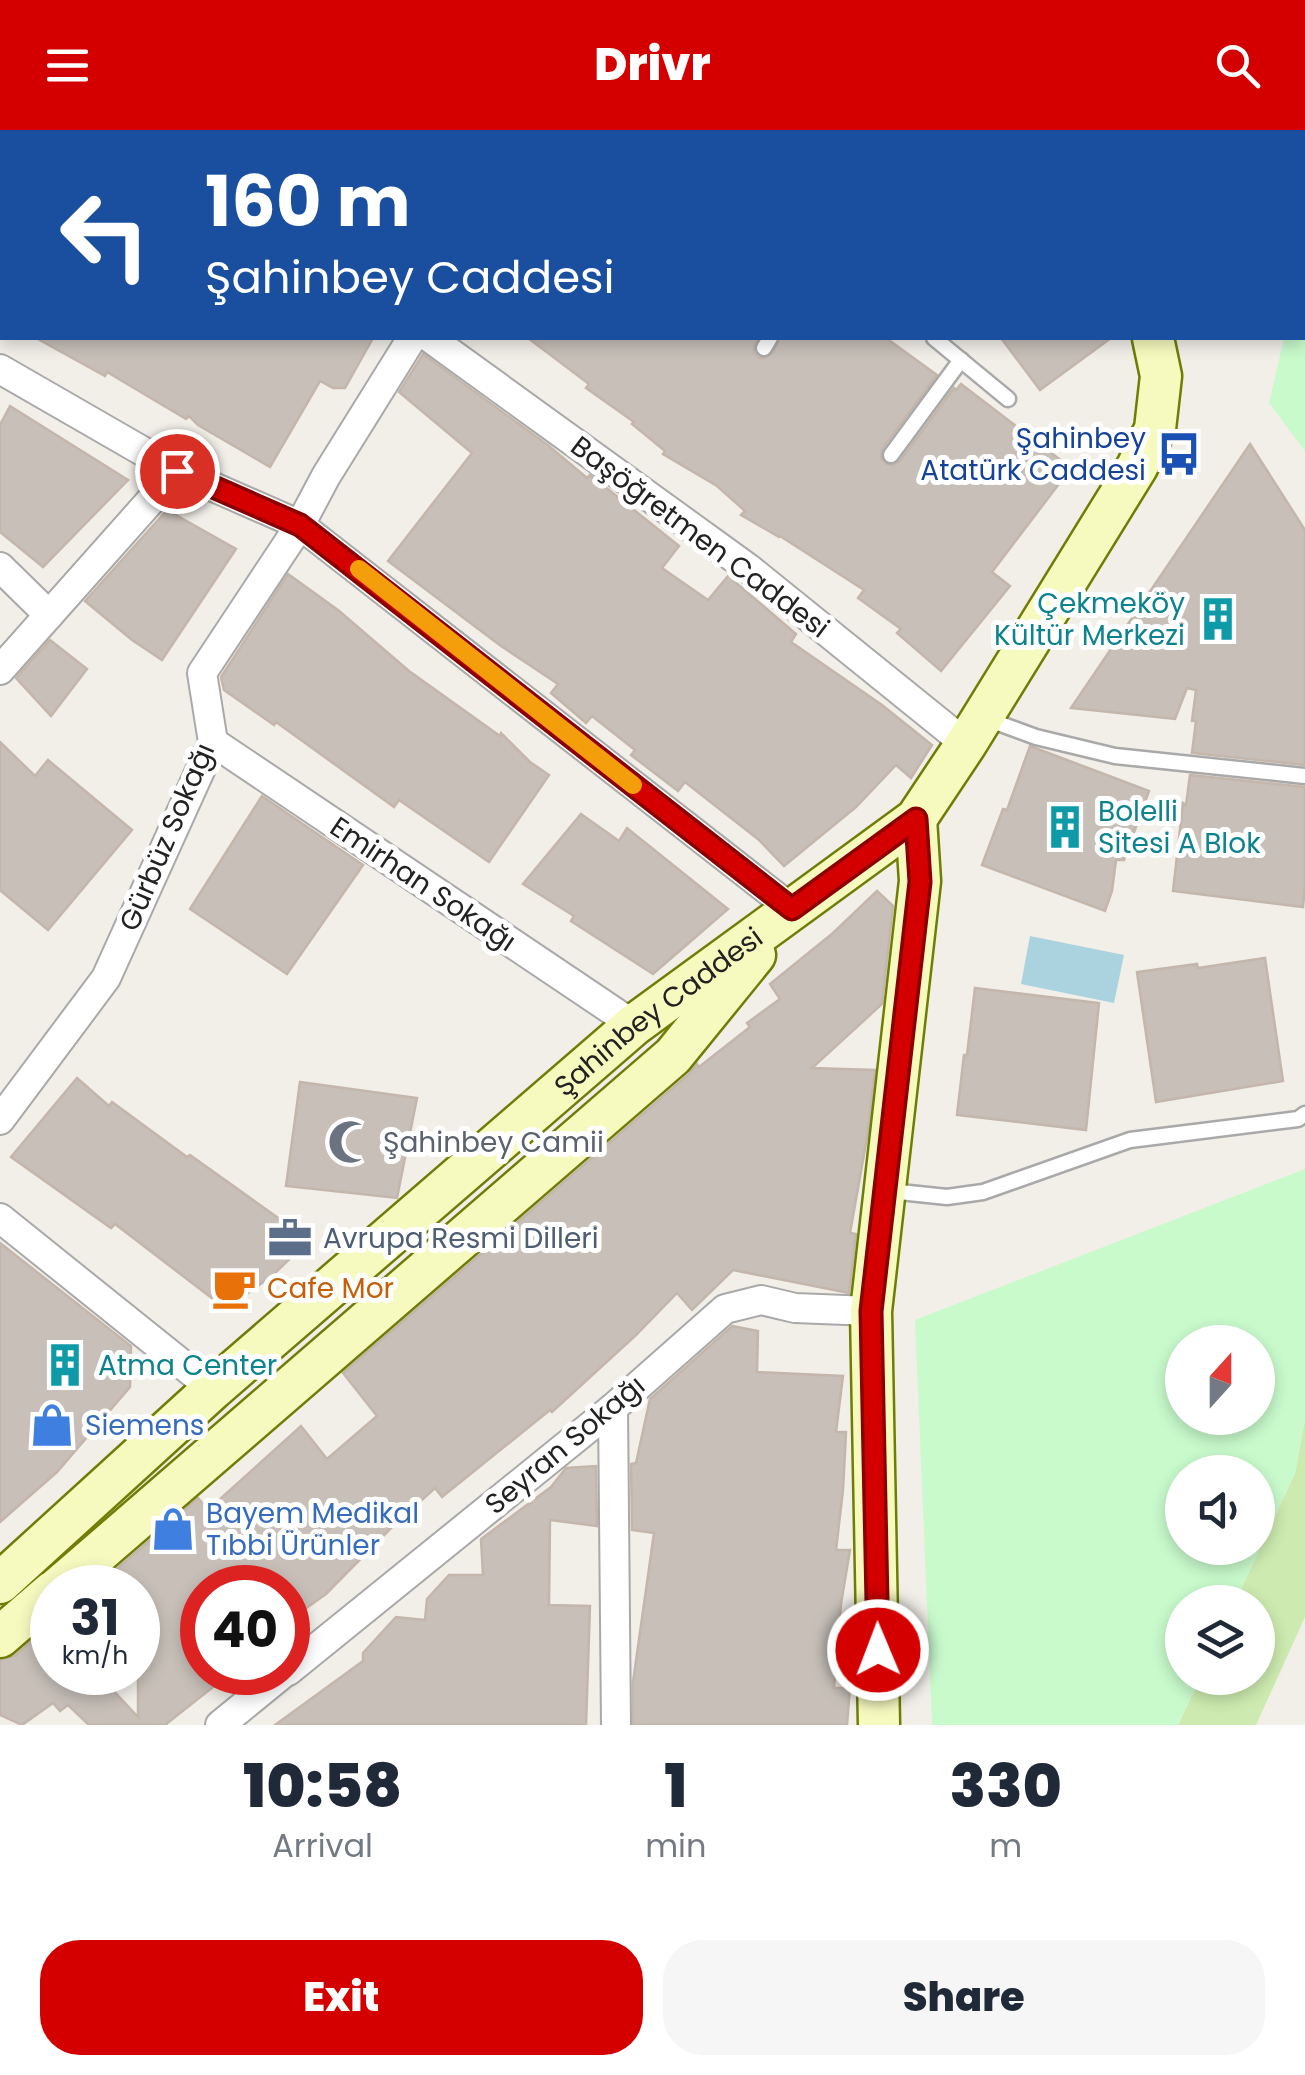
<!DOCTYPE html>
<meta charset="utf-8">
<style>
body{margin:0;font-family:Poppins,sans-serif;background:#f6f6f7;color:#1f2937;height:100vh;display:flex;flex-direction:column;font-size:38px;white-space:nowrap}
*{box-sizing:border-box;margin:0}
p{font-size:32px;color:#747a83}
.icon{flex:none;width:55px;height:55px;fill:none;stroke:currentColor;stroke-width:2;stroke-linecap:round;stroke-linejoin:round}
.map{position:relative;height:1595px;overflow:hidden}
.drawer{display:flex;flex-direction:column;background:#fff;flex:1}
.drawer>*{flex:none}
.top-card{position:absolute;left:0px;top:0px;width:1305px;height:210px;box-shadow:0 5px 15px #0003;background:#1a4fa0;color:#fff;overflow:hidden}
.needle{width:65px;rotate:21deg}
.fabs{position:absolute;left:1165px;top:1195px;display:grid;gap:20px}
.fabs a{display:grid;place-items:center;width:110px;height:110px;border-radius:50%;background:#fff;box-shadow:0 5px 15px #0003;font-size:50px}
.speed{position:absolute;left:30px;top:1435px;display:flex;gap:20px;font-size:50px;font-weight:700;text-align:center}
.speed>*{display:grid;place-content:center;width:130px;height:130px;border-radius:50%;background:#fff;box-shadow:0 5px 15px #0003;line-height:1}
.speed small{font-size:25px;font-weight:400}
.speed .limit{border:15px solid #d22;background:#fff;color:#111}
.pin{position:absolute;display:grid;place-items:center;width:85px;height:85px;color:#fff;margin:-42px;border:5px solid #fff;border-radius:50%;box-shadow:0 2px 10px #0007}
.me{position:absolute;width:110px;margin:-55px;rotate:359deg;stroke-linejoin:round;filter:drop-shadow(0 0 8px #0008)}
.turn{display:flex;align-items:center;gap:35px;height:210px;padding:0 40px;font-size:45px}
.turn .icon{width:130px;height:130px;stroke-width:2.5}
.turn b{display:block;font-size:70px;line-height:85px}
.eta{display:flex;justify-content:space-evenly;align-items:center;height:170px;text-align:center}
.eta b{font-size:60px;font-weight:800;line-height:70px}
.action{display:flex;gap:20px;margin-top:auto;padding:20px 40px}
.action a{flex:1;height:115px;border-radius:40px;background:#d40000;color:#fff;font-size:40px;font-weight:800;line-height:115px;text-align:center}
.action a+a{background:#f6f6f7;color:#1f2937}
header{display:flex;justify-content:space-between;align-items:center;height:130px;padding:0 40px;background:#d40000;color:#fff;font-size:45px;font-weight:800}
.map>svg:first-child{display:block}
.grass{fill:#cdebb0}
.park{fill:#c8facc;fill-rule:evenodd}
.water{fill:#aad3df}
.building{fill:#c7bfb8;stroke:#c4b6ab;stroke-width:2.5}
.lines{fill:none;stroke-linecap:round;stroke-linejoin:round}
.lane-casing{stroke:#a9a9a9;stroke-width:19}
.street-casing{stroke:#a9a9a9;stroke-width:32}
.secondary-casing{stroke:#707d05;stroke-width:45}
.lane{stroke:#fff;stroke-width:14}
.street{stroke:#fff;stroke-width:28}
.secondary{stroke:#f7fabf;stroke-width:40}
.route-casing{stroke:#8a0000;stroke-width:25}
.route{stroke:#d40000;stroke-width:18}
.slow{stroke:#f59e0b;stroke-width:18}
.labels{text-anchor:middle;dominant-baseline:central;stroke-width:10;stroke-linejoin:round;paint-order:stroke}
.transit-label{font-size:28px;fill:#164399;stroke:#fff;text-anchor:end}
.street-label{font-size:28px;fill:#222;stroke:#fff}
.culture-label{font-size:28px;fill:#0d838f;stroke:#fff;text-anchor:start}
.worship-label{font-size:28px;fill:#5b616d;stroke:#fff;text-anchor:start}
.service-label{font-size:28px;fill:#4e5e75;stroke:#fff;text-anchor:start}
.food-label{font-size:28px;fill:#c56008;stroke:#fff;text-anchor:start}
.shop-label{font-size:28px;fill:#366cbe;stroke:#fff;text-anchor:start}
</style>
<header><svg class="icon" aria-label="menu" viewBox="0 0 24 24"><path d="M4 6h16M4 12h16M4 18h16"/></svg>Drivr<svg class="icon" aria-label="search" viewBox="0 0 24 24"><circle cx="10" cy="10" r="6"/><path d="M15 15l6 6"/></svg></header>
<div class="map">
<svg width="1305" height="1595" viewBox="0 0 1305 1595">
<rect width="100%" height="100%" fill="#f2efe9"/>
<polygon class="grass" points="1305,1290 1305,1487 1256,1595 1178,1595 1200,1548 1258,1548 1258,1472 1235,1472 1295,1343"/>
<g class="park">
<polygon points="1305,120 1305,321 1269,273 1284,208 1302,208 1302,130"/>
<path d="M1305 1039V1290L1295 1343 1235 1472H1182V1548H1200L1178 1595H932L915 1190ZM1182 1212H1258V1288H1182ZM1182 1342H1258V1418H1182Z"/>
</g>
<polygon class="water" points="1030,806 1124,825 1114,873 1021,854"/>
<g class="building">
<polygon points="36,208 373,208 345,258 333,258 320,251 270,337 198,295 189,286 186,289 107,242 105,246"/>
<polygon points="528,208 758,208 754,217 754,222 759,228 765,228 773,223 780,208 886,208 937,245 882,319 881,328 886,334 894,335 900,331 954,258 956,260 961,254 1071,338 992,442 1010,456 941,541 897,503 901,499 858,468 864,460 780,406 779,407 741,385 745,381 717,356 663,324 665,321 632,294 634,292 586,258 589,254"/>
<polygon points="1001,208 1111,208 1040,260"/>
<polygon points="423,224 549,316 587,348 590,345 604,356 679,416 662,438 708,470 728,446 796,504 791,512 882,575 932,615 911,648 896,635 856,677 784,736 759,710 685,652 678,661 631,625 635,620 592,586 586,593 551,563 558,554 501,516 388,431 472,323 399,262"/>
<polygon points="10,276 128,350 43,437 0,402 0,295"/>
<polygon points="1250,314 1305,400 1305,635 1192,623 1196,591 1192,591 1196,560 1187,558 1175,589 1071,578"/>
<polygon points="167,380 236,419 162,530 132,510 85,471"/>
<polygon points="288,444 338,480 409,541 500,606 501,603 530,632 549,645 489,732 399,670 394,677 276,592 274,595 224,560 221,547"/>
<polygon points="50,510 87,539 51,586 16,548"/>
<polygon points="0,612 35,646 48,630 132,700 48,800 0,760"/>
<polygon points="1030,616 1149,661 1124,730 1116,730 1112,761 1105,781 982,735 1003,679 1007,680"/>
<polygon points="1190,645 1305,657 1305,757 1303,777 1173,761 1183,673 1186,675"/>
<polygon points="262,666 363,735 287,844 190,779"/>
<polygon points="581,684 619,711 627,698 728,779 653,844 571,791 574,786 523,754"/>
<polygon points="877,761 893,776 882,874 812,938 875,940 868,1002 850,1103 856,1104 849,1163 733,1140 692,1180 677,1163 636,1205 552,1282 550,1280 442,1367 435,1358 391,1398 326,1464 288,1491 288,1458 202,1458 202,1542 232,1542 165,1595 89,1595 68,1575 60,1581 53,1573 22,1595 0,1585 0,1530 16,1525 52,1493 52,1542 96,1542 138,1587 138,1458 95,1458 198,1368 208,1380 301,1296 327,1329 377,1286 343,1243 689,944 697,934 699,937 750,897 747,893 780,869 770,854 833,803"/>
<polygon points="1265,828 1283,951 1156,972 1137,842 1197,834 1198,838"/>
<polygon points="975,858 1099,873 1086,1000 957,985 964,925 967,925"/>
<polygon points="77,948 109,976 112,972 187,1027 190,1025 302,1105 302,1117 273,1145 226,1179 115,1094 111,1098 11,1027"/>
<polygon points="300,952 417,968 397,1068 286,1056"/>
<polygon points="0,1113 131,1216 130,1257 57,1342 0,1392"/>
<polygon points="732,1196 758,1201 757,1242 843,1246 836,1302 846,1302 843,1360 836,1420 850,1420 841,1474 834,1558 850,1558 847,1595 633,1595 633,1552 654,1403 632,1400 631,1334 636,1333 650,1269"/>
<polygon points="596,1336 597,1396 550,1390 549,1475 590,1476 586,1595 275,1595 363,1531 363,1523 396,1487 425,1490 427,1469 449,1445 483,1445 481,1409 551,1357 566,1338"/>
</g>
<g class="lines">
<g class="lane-casing">
<g id="lane">
<polyline points="691,0 695,2"/>
<polyline points="763,0 765,2"/>
<polyline points="1138,0 1141,2"/>
<polyline points="892,2 895,0"/>
<polyline points="1161,2 1164,0"/>
<polyline points="934,208 1008,269"/>
<polyline points="764,218 770,208"/>
<polyline points="891,325 961,230"/>
<polyline points="987,589 1036,607 1115,626 1305,646"/>
<polyline points="890,1061 947,1067 983,1062 1130,1010 1298,989 1305,984"/>
</g>
</g>
<g class="street-casing">
<g id="street">
<polyline points="56,0 60,2"/>
<polyline points="543,2 545,0"/>
<polyline points="430,208 748,438 966,614"/>
<polyline points="0,239 177,341 300,395 792,779"/>
<polyline points="0,437 49,485"/>
<polyline points="0,540 177,341"/>
<polyline points="213,612 634,895"/>
<polyline points="0,990 106,848 213,612 202,543 300,395 326,346 412,208"/>
<polyline points="0,1088 213,1259"/>
<polyline points="613,1278 616,1595"/>
<polyline points="288,1541 613,1278 725,1179 761,1170 795,1178 871,1181"/>
<polyline points="220,1595 285,1542"/>
</g>
</g>
<g class="secondary-casing">
<g id="secondary">
<polyline points="1036,0 1038,2"/>
<path id="s1" d="M0 1453 213 1259 634 895 916 689 966 614 1137 337 1155 299 1161 246 1153 208"/>
<polyline points="58,1458 673,926 755,825"/>
<polyline points="0,1507 52,1462"/>
<polyline points="879,1595 871,1181 920,751 916,689"/>
</g>
</g>
<use href="#lane" class="lane"/>
<use href="#street" class="street"/>
<use href="#secondary" class="secondary"/>
</g>
<g class="lines">
<g class="route-casing">
<polyline id="route" points="177,341 300,395 792,779 916,689 920,752 871,1181 878,1520"/>
</g>
<use href="#route" class="route"/>
<polyline class="slow" points="359,439 633,655"/>
</g>
<defs>
<g id="bus-bare" transform="scale(3.45)"><path d="M-5-6H5V4H4V6H2V4H-2V6H-4V4H-5ZM-3.5-4V0h7V-4ZM-3.5 1.2v1.5H-2V1.2ZM2 1.2v1.5H3.5V1.2Z" fill="#1a4fb4" stroke="#fff" stroke-width="2.5" paint-order="stroke"/></g>
<g id="building-bare" transform="scale(3.45)"><path d="M-4-6H4V6H1V3H-1V6H-4ZM-2.5-4.3h1.7v1.8h-1.7ZM.8-4.3h1.7v1.8H.8ZM-2.5-1h1.7V.8h-1.7ZM.8-1h1.7V.8H.8Z" fill="#0f9aa8" stroke="#fff" stroke-width="2.5" paint-order="stroke"/></g>
<g id="mosque-bare" transform="scale(3.45)"><path d="M3.5-4.9A6 6 0 1 0 3.5 4.9A5 5 0 1 1 3.5-4.9Z" fill="#6b7280" stroke="#fff" stroke-width="2.5" paint-order="stroke"/></g>
<g id="office-bare" transform="scale(3.45)"><path d="M-6-3h4V-5.5h4V-3h4V5H-6ZM-1-4.5V-3h2v-1.5ZM-6 0V1H6V0Z" fill="#5c6f8a" stroke="#fff" stroke-width="2.5" paint-order="stroke"/></g>
<g id="cafe-bare" transform="scale(3.45)"><path d="M-5.5-4.5H6V0H3Q3 3.5 0 3.5H-2.5Q-5.5 3.5-5.5 0ZM3-3.2v2h1.7v-2ZM-6 4.5H4V6H-6Z" fill="#e8710a" stroke="#fff" stroke-width="2.5" paint-order="stroke"/></g>
<g id="shop-bare" transform="scale(3.45)"><path d="M-5-2.5h2.3a2.7 3.5 0 0 1 5.4 0H5L5.5 6h-11ZM-1.5-2.5h3a1.5 2.3 0 0 0-3 0Z" fill="#3f7fe0" stroke="#fff" stroke-width="2.5" paint-order="stroke"/></g>
</defs>
<g fill-rule="evenodd">
<use href="#bus-bare" x="1179" y="324"/>
<use href="#building-bare" x="1218" y="489"/>
<use href="#building-bare" x="1065" y="697"/>
<use href="#mosque-bare" x="350" y="1012"/>
<use href="#office-bare" x="290" y="1108"/>
<use href="#cafe-bare" x="234" y="1158"/>
<use href="#building-bare" x="65" y="1235"/>
<use href="#shop-bare" x="52" y="1295"/>
<use href="#shop-bare" x="173" y="1399"/>
</g>
<g class="labels">
<g class="transit-label">
<text x="1146" y="308">Şahinbey<tspan x="1146" dy="32">Atatürk Caddesi</tspan></text>
</g>
<g class="street-label">
<text transform="translate(700 407) rotate(37)">Başöğretmen Caddesi</text>
<text transform="translate(167 707) rotate(-67)">Gürbüz Sokağı</text>
<text transform="translate(423 754) rotate(34)">Emirhan Sokağı</text>
<text stroke="none"><textPath href="#s1" startOffset="872">Şahinbey Caddesi</textPath></text>
<text transform="translate(565 1315) rotate(-40)">Seyran Sokağı</text>
</g>
<g class="culture-label">
<text x="1185" y="473" text-anchor="end">Çekmeköy<tspan x="1185" dy="32">Kültür Merkezi</tspan></text>
<text x="1098" y="681">Bolelli<tspan x="1098" dy="32">Sitesi A Blok</tspan></text>
<text x="98" y="1235">Atma Center</text>
</g>
<g class="worship-label">
<text x="383" y="1012">Şahinbey Camii</text>
</g>
<g class="service-label">
<text x="323" y="1108">Avrupa Resmi Dilleri</text>
</g>
<g class="food-label">
<text x="267" y="1158">Cafe Mor</text>
</g>
<g class="shop-label">
<text x="85" y="1295">Siemens</text>
<text x="206" y="1383">Bayem Medikal<tspan x="206" dy="32">Tıbbi Ürünler</tspan></text>
</g>
</g>
</svg>
<div class="fabs">
<a><svg class="needle" viewBox="-14 -14 28 28"><path d="M0-13l5 13h-10z" fill="#e53935"/><path d="M0 13l5-13h-10z" fill="#747a83"/></svg></a>
<a><svg class="icon" aria-label="sound" viewBox="0 0 24 24"><path d="M4 9h4l5-4v14l-5-4H4zM17 9q2 3 0 6"/></svg></a>
<a><svg class="icon" aria-label="layers" viewBox="0 0 24 24"><path d="M12 4l9 5-9 5-9-5zM3 14l9 5 9-5"/></svg></a>
</div>
<div class="speed"><div>31<small>km/h</small></div><div class="limit">40</div></div>
<div class="pin" style="left:177px;top:341px;background:#d93025"><svg class="icon" aria-label="arrive" viewBox="0 0 24 24"><path d="M6 21V4h12l-3 4 3 4H6"/></svg></div>
<svg class="me" style="left:878px;top:1520px" viewBox="-20 -20 40 40"><circle r="17" fill="#d40000" stroke="#fff" stroke-width="3"/><path d="M0-11L8 9 0 5-8 9z" fill="#fff"/></svg>
<div class="top-card">
<div class="turn"><svg class="icon" aria-label="left" viewBox="0 0 24 24"><path d="M17 20v-9H6M10 6l-5 5 5 5"/></svg><div><b>160 m</b>Şahinbey Caddesi</div></div>
</div>
</div>
<section class="drawer">
<div class="eta">
<div><b>10:58</b><p>Arrival</p></div>
<div><b>1</b><p>min</p></div>
<div><b>330</b><p>m</p></div>
</div>
<div class="action"><a>Exit</a><a>Share</a></div>
</section>
